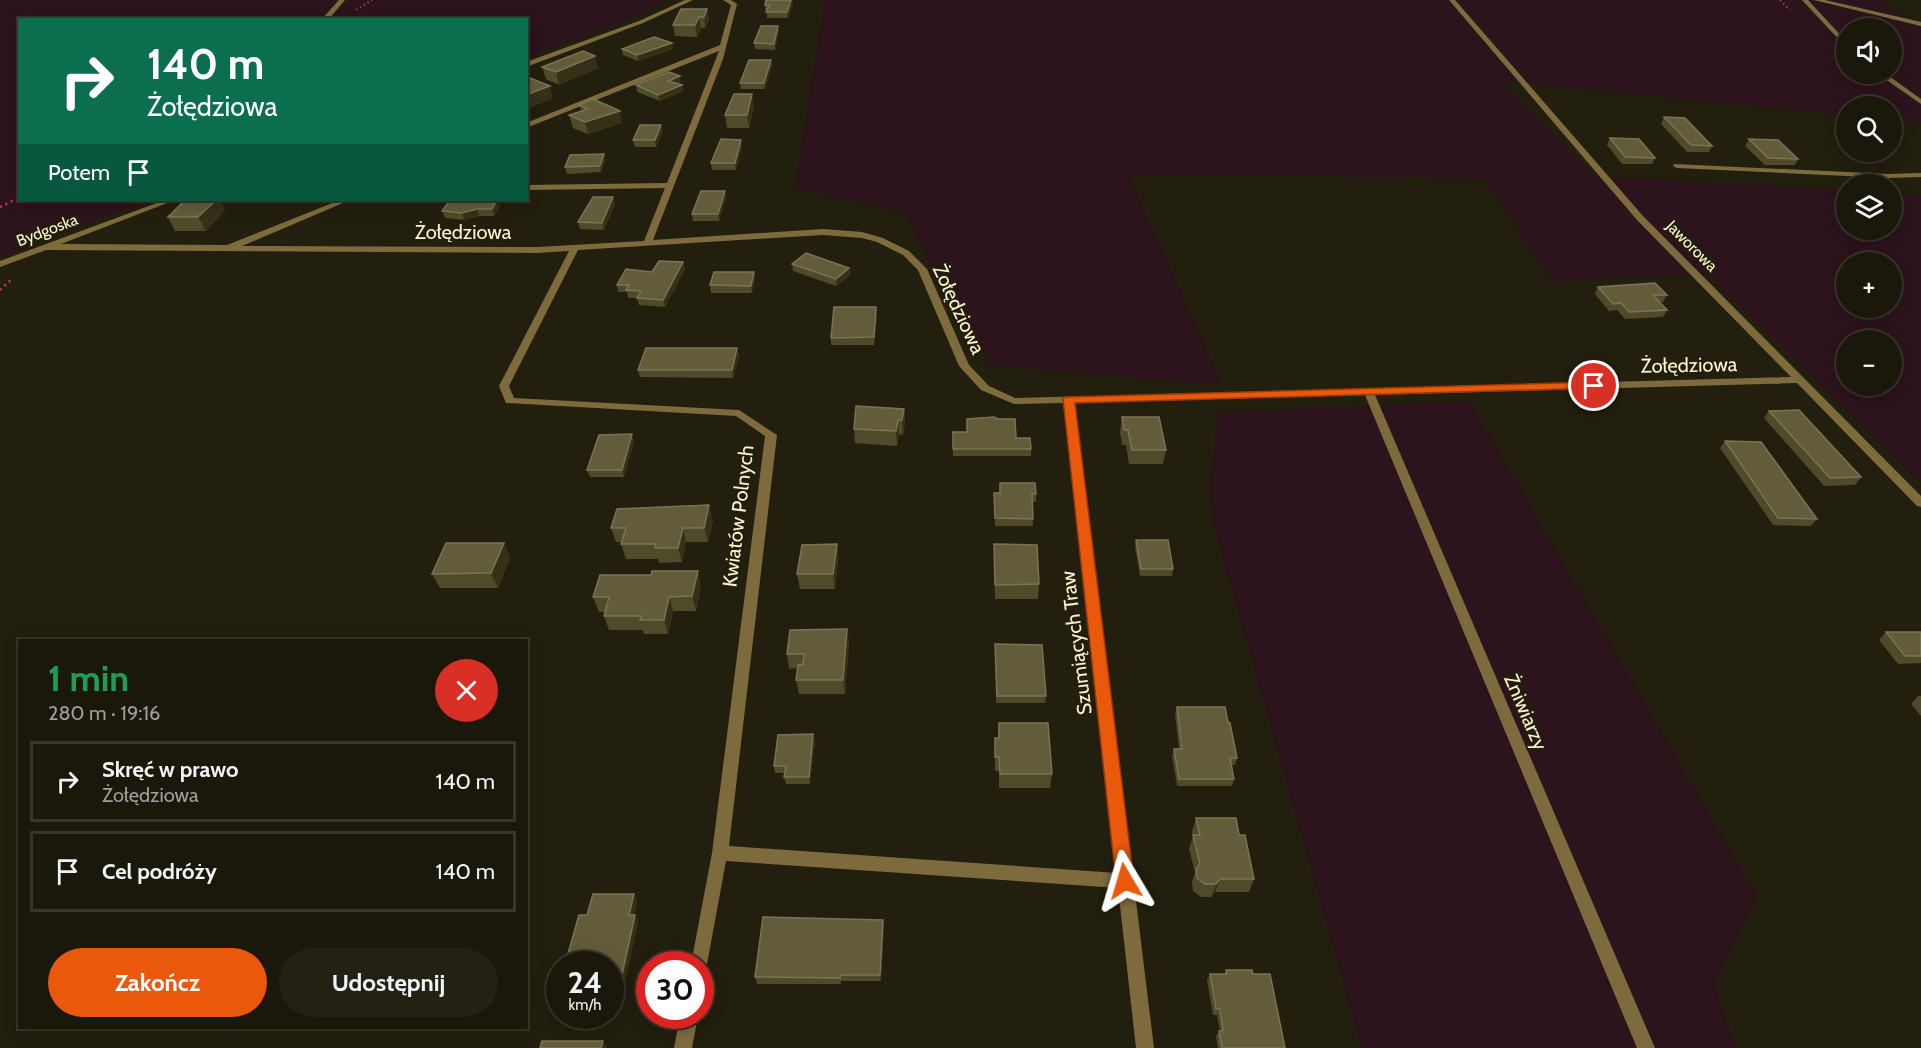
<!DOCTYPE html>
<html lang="pl">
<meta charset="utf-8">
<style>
body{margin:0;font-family:Cabin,sans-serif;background:#232014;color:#f1f3f6;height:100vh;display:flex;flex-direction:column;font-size:22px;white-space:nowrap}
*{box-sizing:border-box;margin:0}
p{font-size:20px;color:#9f9f9d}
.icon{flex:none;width:33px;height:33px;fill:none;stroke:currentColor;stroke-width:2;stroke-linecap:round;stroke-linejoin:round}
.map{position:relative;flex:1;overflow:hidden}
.sheet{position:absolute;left:18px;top:639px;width:510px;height:390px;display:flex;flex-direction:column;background:#1a170b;border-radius:0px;box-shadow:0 3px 15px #0003,0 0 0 2px #38362c}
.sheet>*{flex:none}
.guide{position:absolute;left:18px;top:18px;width:510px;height:183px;border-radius:0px;box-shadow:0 3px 15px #0003,0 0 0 2px #38362c;background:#0b6e4f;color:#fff;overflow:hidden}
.buttons{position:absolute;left:1836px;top:18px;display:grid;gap:12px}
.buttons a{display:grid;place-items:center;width:66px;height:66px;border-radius:50%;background:#1a170b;box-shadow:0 3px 15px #0003,0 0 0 2px #38362c;font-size:30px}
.speed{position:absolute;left:546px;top:951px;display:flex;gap:12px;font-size:30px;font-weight:700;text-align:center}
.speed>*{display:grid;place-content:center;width:78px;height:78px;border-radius:50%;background:#1a170b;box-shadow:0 3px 15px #0003,0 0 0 2px #38362c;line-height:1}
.speed small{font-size:15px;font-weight:400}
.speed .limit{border:9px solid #d22;background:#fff;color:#111}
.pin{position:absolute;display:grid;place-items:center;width:51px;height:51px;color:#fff;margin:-26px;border:3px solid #fff;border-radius:50%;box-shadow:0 2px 6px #0007}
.me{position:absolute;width:66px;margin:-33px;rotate:353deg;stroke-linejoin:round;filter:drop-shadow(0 0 4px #0008)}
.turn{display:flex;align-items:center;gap:21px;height:126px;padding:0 30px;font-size:27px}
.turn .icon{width:78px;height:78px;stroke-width:2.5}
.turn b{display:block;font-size:42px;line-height:51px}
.then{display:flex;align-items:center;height:57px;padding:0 30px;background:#0003;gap:12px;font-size:22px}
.round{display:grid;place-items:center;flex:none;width:63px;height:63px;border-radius:32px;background:#232014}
.overview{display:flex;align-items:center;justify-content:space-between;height:102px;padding:0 30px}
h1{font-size:36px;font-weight:800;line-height:45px;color:#1e9e55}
.cta{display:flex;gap:12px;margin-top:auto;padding:12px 30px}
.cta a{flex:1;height:69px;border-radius:36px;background:#ea580c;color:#fff;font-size:24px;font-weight:800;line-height:69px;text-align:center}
.cta a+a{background:#232014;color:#f1f3f6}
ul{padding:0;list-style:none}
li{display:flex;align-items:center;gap:18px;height:81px;margin:0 12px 9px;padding:0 18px;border:3px solid #38362c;border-radius:0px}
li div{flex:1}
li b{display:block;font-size:22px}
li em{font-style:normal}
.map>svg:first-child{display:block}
.green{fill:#2c131c;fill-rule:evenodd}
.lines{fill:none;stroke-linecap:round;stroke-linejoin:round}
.path-far1{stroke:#ad3664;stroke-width:2;stroke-dasharray:1.5 3;stroke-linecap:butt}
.path{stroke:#ad3664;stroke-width:3;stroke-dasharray:2 4;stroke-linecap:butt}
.lane{fill:#7e6b3d;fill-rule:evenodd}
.street{fill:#7e6b3d;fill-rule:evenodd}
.wall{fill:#4f4a29}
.shaded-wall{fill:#353117}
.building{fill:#625c3b;stroke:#7a7453;stroke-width:1.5}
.route{fill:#ea580c;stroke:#983908;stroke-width:1.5}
.labels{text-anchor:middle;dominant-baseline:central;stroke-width:4.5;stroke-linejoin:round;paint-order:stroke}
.far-street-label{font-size:16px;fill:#fcf3d3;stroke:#221f0f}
.street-label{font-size:20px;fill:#fcf3d3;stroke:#221f0f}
</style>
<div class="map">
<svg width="1921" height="1048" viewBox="0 0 1921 1048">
<rect width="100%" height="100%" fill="#221f0f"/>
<g class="green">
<polygon points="0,0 669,0 629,19 527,57 526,20 20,20 20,200 150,200 0,257"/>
<path d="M825 0H1880L1921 29V123L1892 120V106H1846V115L1500 81 1597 179 1627 178 1846 190V230H1892V193L1921 195V483L1706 274 1552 281 1485 178 1128 174 1222 385 991 365 903 212 795 187ZM1846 28H1892V74H1846ZM1846 262H1892V308H1846ZM1846 340H1892V386H1846Z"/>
<polygon points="1469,401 1756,895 1714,985 1736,1048 1362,1048 1212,519 1211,478 1218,413"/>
</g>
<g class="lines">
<g class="path-far1">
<polyline points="1780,0 1790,10"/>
<polyline points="356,10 372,0"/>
</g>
<g class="path">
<polyline points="0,207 20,197"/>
<polyline points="0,290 11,280"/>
</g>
<polygon class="lane" points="1674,164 1889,174 1921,173 1921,177 1889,178 1677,168 1673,166"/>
<g class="street">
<polygon points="339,0 345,0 328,20 321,20"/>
<polygon points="685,0 693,0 643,23 526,67 526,62 639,21"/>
<path d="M723 0H731L737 4 723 59 653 240 823 229 862 232 883 238 909 251 927 269 969 365 989 386 1015 398 1791 377 1637 220 1449 0H1455L1643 216 1921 496V507L1917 506 1797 383 1375 395 1655 1048H1637L1365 395 1075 403 1154 1048H1136L1118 888 726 861 707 964 705 970 700 972V964H691L712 853 765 436 736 416 506 403 499 386 569 251 537 253 46 250 0 267V261L165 200H175L61 244 227 245 340 200H350L242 246 537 247 644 241 665 188 526 190V185L667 183 719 51 526 128V123L720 45 731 5ZM823 235 862 238 877 242 903 255 918 270 959 366 981 390 1014 404 1064 403 1117 873 729 846 777 435 739 410 514 398 509 386 578 250Z"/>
<polygon points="1802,0 1808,0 1846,41 1846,46 1844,45"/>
<polygon points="1814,0 1825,0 1921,22 1921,26"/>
<polygon points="1878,74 1886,74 1921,99 1921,104"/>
<polygon points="680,1016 698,1016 692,1048 674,1048"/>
</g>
</g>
<g class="wall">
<polygon points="766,0 792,0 793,3 788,18 767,18 767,10 765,10 765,5"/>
<polygon points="707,9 709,20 705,28 701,28 697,37 675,36 673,25"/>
<polygon points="779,32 775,50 755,49 754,43"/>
<polygon points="622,49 673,49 638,61 623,55"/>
<polygon points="771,60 772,66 765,89 741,89 740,83"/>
<polygon points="542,67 598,68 559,85 546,79"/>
<polygon points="681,82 678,83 682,85 683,91 660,101 637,92 636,85"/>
<polygon points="579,105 622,123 588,134 573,128 569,115 581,111"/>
<polygon points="754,106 749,128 727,128 725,115"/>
<polygon points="1664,117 1712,146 1709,152 1687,152 1661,124"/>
<polygon points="663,131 656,147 635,147 633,140"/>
<polygon points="1610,138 1655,158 1652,164 1622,164 1607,145"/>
<polygon points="1749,139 1798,159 1795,165 1765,165 1745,146"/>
<polygon points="742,146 736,170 712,170 711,163"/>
<polygon points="604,154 605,161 601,172 567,174 565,167"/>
<polygon points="613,197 615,204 604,230 580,229 578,222"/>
<polygon points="726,197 719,221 693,221 692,214"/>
<polygon points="185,200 220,200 225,210 206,231 175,231 168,217"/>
<polygon points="500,206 494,216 479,216 464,220 445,218 442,211"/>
<polygon points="683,262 685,269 665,307 639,305 637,298 628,298 627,292 618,292 617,285 652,272"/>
<polygon points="792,264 849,268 850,275 836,286 793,271"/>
<polygon points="754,272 755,279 752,293 711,293 710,285"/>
<polygon points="1598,287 1667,295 1663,302 1660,302 1667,310 1663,317 1625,319 1617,310 1609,311 1595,294"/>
<polygon points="876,307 877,314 874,345 831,345 831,338"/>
<polygon points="737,348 739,356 733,378 640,377 638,370"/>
<polygon points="904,409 905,423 903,435 899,434 897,446 855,443 854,429"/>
<polygon points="1769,411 1861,477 1855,485 1824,486 1764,418"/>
<polygon points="1122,417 1166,450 1163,464 1129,464 1126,445 1122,445 1120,432"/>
<polygon points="953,432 967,432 1016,438 1031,449 1031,456 953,456"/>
<polygon points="634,441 624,477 590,477 587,470"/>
<polygon points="1725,441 1817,519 1811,526 1773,525 1720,448"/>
<polygon points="1000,483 1036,494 1036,502 1032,502 1033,526 995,526 994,493 1000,493"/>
<polygon points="713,520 708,542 686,542 682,562 659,563 658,559 626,559 621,544 622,542 616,542 611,528"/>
<polygon points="1136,540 1173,569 1172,576 1140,576 1135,547"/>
<polygon points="837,544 838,559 835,589 800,589 797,574"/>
<polygon points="994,544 1039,584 1038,599 995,599"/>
<polygon points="510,557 498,588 440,588 432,574"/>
<polygon points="701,586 696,611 673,611 668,634 644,634 643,630 609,630 604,616 605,612 599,612 593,597"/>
<polygon points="847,629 849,643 845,694 799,694 796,680 798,668 789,669 787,654"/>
<polygon points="1886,632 1921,632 1921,663 1898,664 1879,640"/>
<polygon points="995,644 1046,696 1045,703 996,703"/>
<polygon points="1918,696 1921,696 1921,716 1911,704"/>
<polygon points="1177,707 1237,758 1235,765 1231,765 1234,779 1232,786 1177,786 1172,756 1174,749 1179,749 1175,714"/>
<polygon points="999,723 1052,774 1050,788 999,788 999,771 995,771 995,738 998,738"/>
<polygon points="813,734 815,741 810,784 786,784 784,777 785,773 775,773 774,766"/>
<polygon points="1196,818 1239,835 1254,879 1249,892 1215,892 1211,897 1201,897 1193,891 1192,882 1195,872 1189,849 1193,836 1192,832"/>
<polygon points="637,901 634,915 638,922 621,999 610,999 610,964 587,915"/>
<polygon points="884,926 881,981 841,981 841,984 757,984 755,977"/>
<polygon points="1226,970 1253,974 1285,1048 1218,1048 1216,1036 1220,1030 1217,1015 1213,1015 1207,980 1210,974 1225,974"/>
</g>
<g class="shaded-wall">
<polygon points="791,0 792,0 793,3 788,18 787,12"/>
<polygon points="707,9 709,20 705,28 704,17"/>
<polygon points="699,17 701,28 697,37 695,25"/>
<polygon points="778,26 779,32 775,50 774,44"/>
<polygon points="672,43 673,49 638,61 637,55"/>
<polygon points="595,56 598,68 559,85 556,72"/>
<polygon points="771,60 772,66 765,89 764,83"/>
<polygon points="680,76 681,82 670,87 668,81"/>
<polygon points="682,85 683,91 660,101 658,95"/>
<polygon points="550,86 553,99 526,109 526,95"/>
<polygon points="752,94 754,106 749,128 747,115"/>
<polygon points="620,111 622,123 588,134 585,122"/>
<polygon points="661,125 663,131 656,147 655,140"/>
<polygon points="741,140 742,146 736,170 735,163"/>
<polygon points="604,154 605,161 601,172 600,166"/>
<polygon points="725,191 726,197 719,221 718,214"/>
<polygon points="613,197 615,204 604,230 602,223"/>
<polygon points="216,200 220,200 225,210 206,231 198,217"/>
<polygon points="497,200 500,206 494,216 492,209"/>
<polygon points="477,209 479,216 464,220 462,213"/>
<polygon points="683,262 685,269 665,307 663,300"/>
<polygon points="849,268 850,275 836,286 836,279"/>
<polygon points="754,272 755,279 752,293 751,286"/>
<polygon points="876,307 877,314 874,345 874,337"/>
<polygon points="737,348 739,356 733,378 732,370"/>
<polygon points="904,409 905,423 903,435 902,420"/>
<polygon points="898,420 899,434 897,446 896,431"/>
<polygon points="632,434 634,441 624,477 622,470"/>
<polygon points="709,505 713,520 708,542 704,528"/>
<polygon points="683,528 686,542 682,562 678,548"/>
<polygon points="504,543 510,557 498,588 491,573"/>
<polygon points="837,544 838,559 835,589 833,574"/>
<polygon points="698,571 701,586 696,611 692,596"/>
<polygon points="669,597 673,611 668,634 664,620"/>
<polygon points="847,629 849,643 845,694 843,680"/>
<polygon points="813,734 815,741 810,784 809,777"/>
<polygon points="1220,879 1215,892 1211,897 1216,884"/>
<polygon points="634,894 637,901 632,922 629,915"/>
<polygon points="635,915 638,922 621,999 618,993"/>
<polygon points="883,920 884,926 881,981 880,975"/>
<polygon points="603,1041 607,1048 601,1048"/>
</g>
<g class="building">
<polygon points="766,0 791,0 787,12 766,12 769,5 765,5"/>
<polygon points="681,9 707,9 704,17 699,17 695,25 673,25"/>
<polygon points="761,26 778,26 774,44 754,43"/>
<polygon points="654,37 672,43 637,55 622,49"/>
<polygon points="583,51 595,56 556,72 542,67"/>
<polygon points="749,60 771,60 764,83 740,83"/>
<polygon points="669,72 680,76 668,81 682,85 658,95 636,85"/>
<polygon points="530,78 550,86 526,95 526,79"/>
<polygon points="734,94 752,94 747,115 725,115"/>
<polygon points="593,99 620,111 585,122 569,115 588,109 579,105"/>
<polygon points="1664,117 1685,118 1712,146 1691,145"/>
<polygon points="640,125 661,125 655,140 633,140"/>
<polygon points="1610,138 1639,139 1655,158 1625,157"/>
<polygon points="721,139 741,140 735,163 711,163"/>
<polygon points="1749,139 1778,140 1798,159 1768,158"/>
<polygon points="604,154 600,166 565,167 570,155"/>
<polygon points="701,191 725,191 718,214 692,214"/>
<polygon points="593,197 613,197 602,223 578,222"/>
<polygon points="185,200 216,200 198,217 168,217"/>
<polygon points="450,200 497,200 492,209 477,209 462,213 442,211"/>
<polygon points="806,253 849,268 836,279 792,264"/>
<polygon points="659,261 683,262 663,300 637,298 641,291 626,290 629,285 617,285 626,269 652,272"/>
<polygon points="714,272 754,272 751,286 710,285"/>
<polygon points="1655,283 1667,295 1653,295 1667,310 1629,312 1621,303 1613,304 1598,287"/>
<polygon points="834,307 876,307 874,337 831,338"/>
<polygon points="646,348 737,348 732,370 638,370"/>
<polygon points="856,406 904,409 902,420 898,420 896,431 854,429"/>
<polygon points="1799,410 1861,477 1830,478 1769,411"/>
<polygon points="994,417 998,419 1015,419 1016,438 1030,438 1031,449 953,449 953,432 967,432 967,419"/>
<polygon points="1122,417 1159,417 1166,450 1132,450 1128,430 1124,430"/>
<polygon points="632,434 622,470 587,470 599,435"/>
<polygon points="1725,441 1761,442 1817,519 1778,518"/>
<polygon points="1000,483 1035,483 1036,494 1032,494 1033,519 995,518 994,493 1000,493"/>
<polygon points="709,505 704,528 683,528 678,548 655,548 656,544 621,544 626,528 611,528 617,509"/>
<polygon points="1136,540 1168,540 1173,569 1141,569"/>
<polygon points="446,543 504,543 491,573 432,574"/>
<polygon points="837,544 833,574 797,574 802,545"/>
<polygon points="994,544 1037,545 1039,584 995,585"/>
<polygon points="652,571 698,571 692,596 669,597 664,620 640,620 641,616 604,616 609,597 593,597 600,575 651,575"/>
<polygon points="847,629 843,680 796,680 798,665 803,664 804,654 787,654 790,630"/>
<polygon points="1886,632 1921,632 1921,656 1905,656"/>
<polygon points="995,644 1042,645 1046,696 997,696"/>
<polygon points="1177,707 1225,707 1228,722 1230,723 1237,758 1230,758 1234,779 1179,779 1174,749 1182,749"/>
<polygon points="999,723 1048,723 1052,774 1000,774 999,757 995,757 995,738 999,738"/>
<polygon points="813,734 809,777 784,777 786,766 774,766 778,735"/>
<polygon points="1196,818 1236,818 1239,835 1245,835 1254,879 1220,879 1216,884 1205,884 1197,878 1196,869 1200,864 1193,835 1200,835"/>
<polygon points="593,894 634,894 629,915 635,915 618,993 610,993 610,964 565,964 579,915 587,915"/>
<polygon points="763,917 883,920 880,975 840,975 840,978 755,977"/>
<polygon points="1226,970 1252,970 1253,974 1270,974 1285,1048 1222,1048 1219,1031 1223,1030 1220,1009 1216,1009 1210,974 1227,974"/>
<polygon points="542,1041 603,1041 601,1048 540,1048"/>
</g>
<polygon class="route" points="1594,382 1600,386 1599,388 1075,403 1134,881 1131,887 1125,890 1119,887 1116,881 1063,399 1065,397"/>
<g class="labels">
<g class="far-street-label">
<text transform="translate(47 230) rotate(-21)">Bydgoska</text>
<text transform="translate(1692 246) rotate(45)">Jaworowa</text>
</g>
<g class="street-label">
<text x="463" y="232">Żołędziowa</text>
<text transform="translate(959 309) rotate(65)">Żołędziowa</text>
<text transform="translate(1689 365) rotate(-1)">Żołędziowa</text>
<text transform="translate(738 516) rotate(-83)">Kwiatów Polnych</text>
<text transform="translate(1076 643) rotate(-97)">Szumiących Traw</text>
<text transform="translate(1526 712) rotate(67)">Żniwiarzy</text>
</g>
</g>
</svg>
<div class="buttons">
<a><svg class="icon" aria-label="sound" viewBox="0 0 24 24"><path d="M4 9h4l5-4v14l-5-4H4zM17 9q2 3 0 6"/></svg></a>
<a><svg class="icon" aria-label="search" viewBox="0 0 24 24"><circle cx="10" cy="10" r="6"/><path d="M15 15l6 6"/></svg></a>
<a><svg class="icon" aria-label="layers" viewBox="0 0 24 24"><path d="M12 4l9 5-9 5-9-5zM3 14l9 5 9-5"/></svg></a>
<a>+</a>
<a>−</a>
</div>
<div class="speed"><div>24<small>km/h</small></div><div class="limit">30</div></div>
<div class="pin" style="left:1594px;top:386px;background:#d93025"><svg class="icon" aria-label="arrive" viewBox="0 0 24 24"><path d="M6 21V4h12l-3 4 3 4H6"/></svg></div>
<svg class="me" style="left:1125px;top:881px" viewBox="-20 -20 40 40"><path d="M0-17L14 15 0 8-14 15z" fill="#ea580c" stroke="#fff" stroke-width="4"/></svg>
<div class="guide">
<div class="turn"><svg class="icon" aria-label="right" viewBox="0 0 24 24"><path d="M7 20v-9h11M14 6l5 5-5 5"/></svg><div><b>140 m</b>Żołędziowa</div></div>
<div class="then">Potem<svg class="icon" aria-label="arrive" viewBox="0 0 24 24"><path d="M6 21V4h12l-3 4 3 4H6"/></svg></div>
</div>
<section class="sheet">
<div class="overview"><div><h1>1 min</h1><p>280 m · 19:16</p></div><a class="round" style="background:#d93025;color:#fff"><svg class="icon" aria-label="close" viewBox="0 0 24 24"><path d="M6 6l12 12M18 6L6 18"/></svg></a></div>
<ul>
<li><svg class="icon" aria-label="right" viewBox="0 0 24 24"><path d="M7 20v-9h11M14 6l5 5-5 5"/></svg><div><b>Skręć w prawo</b><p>Żołędziowa</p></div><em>140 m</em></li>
<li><svg class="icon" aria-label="arrive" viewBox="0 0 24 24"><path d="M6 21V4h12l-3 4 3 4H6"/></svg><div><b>Cel podróży</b></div><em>140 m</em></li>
</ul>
<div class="cta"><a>Zakończ</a><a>Udostępnij</a></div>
</section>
</div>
